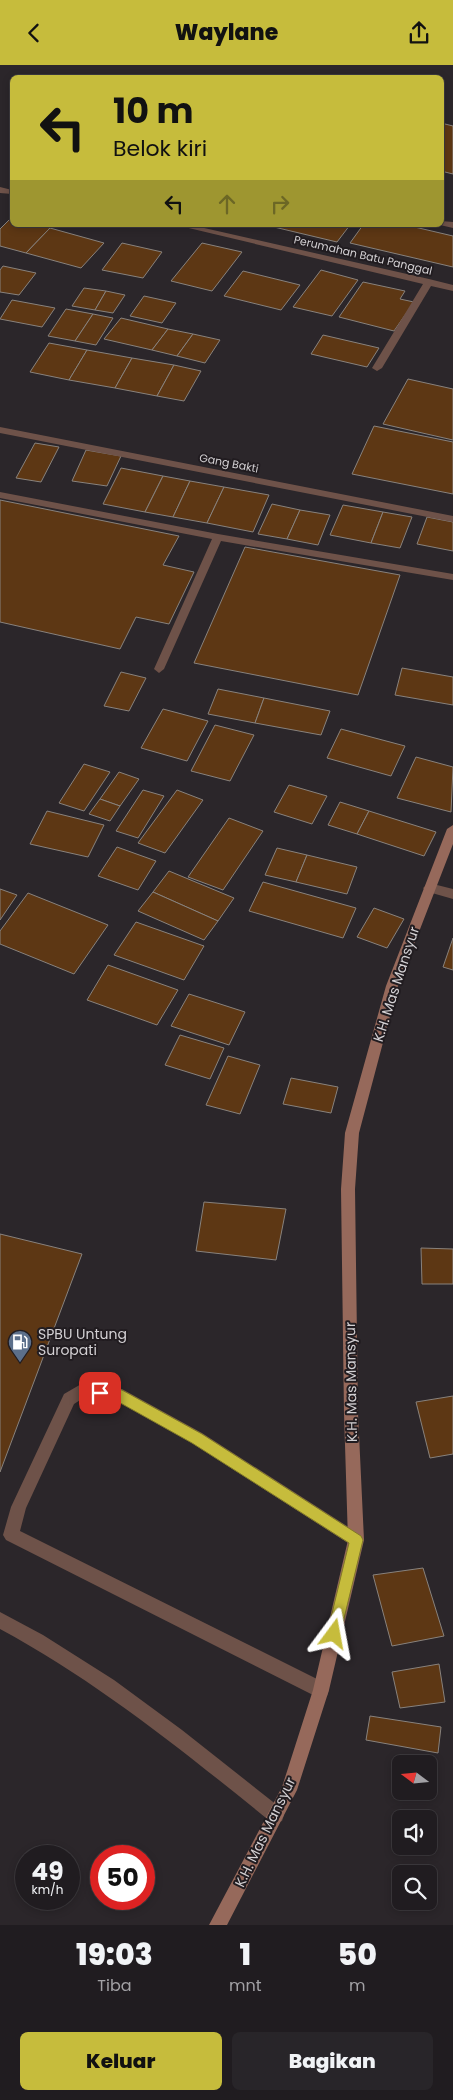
<!DOCTYPE html>
<html lang="id">
<style>
body{margin:0;font-family:Poppins,sans-serif;background:#282529;color:#f1f3f6;height:100vh;display:flex;flex-direction:column;font-size:19px;white-space:nowrap}
*{box-sizing:border-box;margin:0}
p{font-size:16px;color:#a2a1a5}
.icon{flex:none;width:28px;height:28px;fill:none;stroke:currentColor;stroke-width:2;stroke-linecap:round;stroke-linejoin:round}
.map{position:relative;height:1860px;overflow:hidden}
.side{display:flex;flex-direction:column;background:#201c20;flex:1}
.side>*{flex:none}
.top-card{position:absolute;left:10px;top:10px;width:434px;height:152px;border-radius:8px;box-shadow:0 2px 8px #0003,0 0 0 1px #3d3a3e;background:#c6bc3c;color:#111;overflow:hidden}
.needle{width:32px;rotate:286deg}
.tools{position:absolute;left:392px;top:1690px;display:grid;gap:10px}
.tools a{display:grid;place-items:center;width:45px;height:45px;border-radius:8px;background:#201c20;box-shadow:0 2px 8px #0003,0 0 0 1px #3d3a3e;font-size:25px}
.speed{position:absolute;left:15px;top:1780px;display:flex;gap:10px;font-size:25px;font-weight:700;text-align:center}
.speed>*{display:grid;place-content:center;width:65px;height:65px;border-radius:50%;background:#201c20;box-shadow:0 2px 8px #0003,0 0 0 1px #3d3a3e;line-height:1}
.speed small{font-size:12px;font-weight:400}
.speed .limit{border:8px solid #d22;background:#fff;color:#111}
.pin{position:absolute;display:grid;place-items:center;width:42px;height:42px;color:#fff;margin:-21px;border-radius:10px;box-shadow:0 2px 8px #0006}
.me{position:absolute;width:55px;margin:-28px;rotate:13deg;stroke-linejoin:round;filter:drop-shadow(0 0 4px #0008)}
.turn{display:flex;align-items:center;gap:18px;height:105px;padding:0 20px;font-size:22px}
.turn .icon{width:65px;height:65px;stroke-width:2.5}
.turn b{display:block;font-size:35px;line-height:42px}
.lanes{display:flex;align-items:center;height:48px;padding:0 20px;background:#0003;justify-content:center;gap:25px;direction:ltr}
.lanes .off{opacity:.35}
.eta{display:flex;justify-content:space-evenly;align-items:center;height:85px;text-align:center}
.eta b{font-size:30px;font-weight:800;line-height:35px}
.button{display:flex;gap:10px;margin-top:auto;padding:10px 20px}
.button a{flex:1;height:58px;border-radius:8px;background:#c6bc3c;color:#111;font-size:20px;font-weight:800;line-height:58px;text-align:center}
.button a+a{background:#282529;color:#f1f3f6}
header{display:flex;justify-content:space-between;align-items:center;height:65px;padding:0 20px;background:#c6bc3c;color:#111;font-size:22px;font-weight:800}
.map>svg:first-child{display:block}
.building{fill:#5d3714;stroke:#88827d}
.lines{fill:none;stroke-linecap:round;stroke-linejoin:round}
.service{fill:#6e5249;fill-rule:evenodd}
.minor{fill:#6e5249;fill-rule:evenodd}
.secondary{fill:#96695b;fill-rule:evenodd}
.route{fill:#c6bc3c;stroke:#817a27}
.labels{text-anchor:middle;dominant-baseline:central;stroke-width:4;stroke-linejoin:round;paint-order:stroke}
.far-street-label{font-size:11px;fill:#d3d0d3;stroke:#211c20}
.street-label{font-size:14px;fill:#d3d0d3;stroke:#211c20}
.poi-label{font-size:14px;fill:#d3d0d3;stroke:#211c20;text-anchor:start}
</style>
<header><svg class="icon" aria-label="back" viewBox="0 0 24 24"><path d="M15 5l-7 7 7 7"/></svg>Waylane<svg class="icon" aria-label="share" viewBox="0 0 24 24"><path d="M12 15V3M7 8l5-5 5 5M5 13v7h14v-7"/></svg></header>
<div class="map">
<svg width="453" height="1860" viewBox="0 0 453 1860">
<rect width="100%" height="100%" fill="#2b262a"/>
<g class="building">
<polygon points="441,58 453,61 453,109 441,106"/>
<polygon points="11,153 12,160 38,160 50,163 26,188 0,181 0,164"/>
<polygon points="276,160 350,160 337,177 274,162"/>
<polygon points="363,160 406,160 453,171 453,202 350,178"/>
<polygon points="50,163 104,178 81,203 26,188"/>
<polygon points="122,178 162,187 143,213 102,205"/>
<polygon points="202,178 242,187 212,226 171,216"/>
<polygon points="3,201 36,208 19,230 0,227 0,205"/>
<polygon points="321,205 358,215 332,251 293,242"/>
<polygon points="243,206 300,220 281,245 224,231"/>
<polygon points="363,217 405,226 400,234 414,237 394,266 339,252"/>
<polygon points="84,223 106,226 95,245 72,241"/>
<polygon points="106,226 125,230 113,248 95,245"/>
<polygon points="144,231 176,238 162,258 130,251"/>
<polygon points="12,235 55,243 42,262 0,254"/>
<polygon points="66,244 93,249 75,276 48,271"/>
<polygon points="93,249 113,253 96,280 75,276"/>
<polygon points="121,253 168,264 152,285 104,274"/>
<polygon points="168,264 193,269 177,291 152,285"/>
<polygon points="193,269 220,275 205,298 177,291"/>
<polygon points="323,270 379,283 367,302 311,289"/>
<polygon points="49,278 87,285 69,315 30,307"/>
<polygon points="87,285 132,293 115,323 69,315"/>
<polygon points="132,293 174,300 157,331 115,323"/>
<polygon points="174,300 201,306 184,336 157,331"/>
<polygon points="408,314 453,324 453,375 383,359"/>
<polygon points="374,361 453,377 453,429 352,409"/>
<polygon points="35,378 59,382 41,417 16,413"/>
<polygon points="86,385 121,391 107,421 72,416"/>
<polygon points="121,403 163,411 145,447 103,439"/>
<polygon points="163,411 190,416 173,452 145,447"/>
<polygon points="190,416 224,422 207,458 173,452"/>
<polygon points="224,422 269,430 253,467 207,458"/>
<polygon points="0,435 179,471 163,500 194,507 169,559 136,552 120,584 0,557"/>
<polygon points="272,439 300,445 287,474 258,469"/>
<polygon points="343,440 383,447 371,478 330,470"/>
<polygon points="300,445 330,450 318,480 287,474"/>
<polygon points="383,447 412,452 400,483 371,478"/>
<polygon points="427,452 453,457 453,486 417,479"/>
<polygon points="245,482 400,510 358,630 194,598"/>
<polygon points="402,603 453,612 453,640 395,630"/>
<polygon points="121,607 146,613 129,646 104,641"/>
<polygon points="218,624 264,633 255,658 208,649"/>
<polygon points="264,633 330,646 321,670 255,658"/>
<polygon points="163,644 208,656 187,696 141,683"/>
<polygon points="215,660 254,670 230,716 191,706"/>
<polygon points="341,664 405,681 391,711 327,693"/>
<polygon points="416,692 453,702 451,747 397,733"/>
<polygon points="84,699 110,707 84,746 59,738"/>
<polygon points="119,707 139,714 120,741 100,734"/>
<polygon points="289,720 327,731 312,759 274,747"/>
<polygon points="143,725 164,731 138,773 116,766"/>
<polygon points="177,725 203,735 165,788 138,778"/>
<polygon points="100,734 120,741 110,756 89,749"/>
<polygon points="340,737 369,746 357,769 328,760"/>
<polygon points="47,746 104,760 88,792 30,779"/>
<polygon points="369,746 436,767 424,791 357,769"/>
<polygon points="229,753 263,766 223,825 188,812"/>
<polygon points="117,782 156,796 138,825 98,811"/>
<polygon points="277,783 307,790 296,817 265,810"/>
<polygon points="307,790 357,802 347,829 296,817"/>
<polygon points="169,806 234,833 218,856 153,827"/>
<polygon points="263,817 356,843 343,873 249,846"/>
<polygon points="0,824 17,830 0,855"/>
<polygon points="153,827 218,856 204,875 138,846"/>
<polygon points="28,828 108,860 74,909 0,879 0,866"/>
<polygon points="374,843 404,854 387,883 357,872"/>
<polygon points="136,857 204,881 184,915 114,890"/>
<polygon points="453,873 453,905 443,902"/>
<polygon points="108,900 178,925 157,960 87,935"/>
<polygon points="189,929 245,947 229,980 171,961"/>
<polygon points="180,970 224,983 210,1014 165,1000"/>
<polygon points="228,991 260,1000 240,1049 206,1040"/>
<polygon points="291,1013 338,1022 331,1048 283,1039"/>
<polygon points="204,1137 286,1144 276,1195 196,1186"/>
<polygon points="0,1169 82,1189 0,1407"/>
<polygon points="421,1183 453,1184 453,1219 422,1219"/>
<polygon points="453,1331 453,1389 430,1393 416,1337"/>
<polygon points="423,1503 444,1571 392,1581 373,1510"/>
<polygon points="439,1599 445,1637 400,1643 392,1607"/>
<polygon points="370,1651 441,1662 438,1688 366,1675"/>
</g>
<g class="lines">
<g class="service">
<polygon points="83,1318 122,1324 202,1368 361,1470 364,1475 361,1480 356,1482 351,1480 192,1378 115,1335 85,1332 74,1339 26,1443 20,1466 327,1619 329,1625 327,1631 321,1633 315,1631 6,1475 3,1470 11,1442 64,1329"/>
<path d="M0 1547 43 1570 114 1615 182 1665 282 1744 284 1750 282 1756 276 1758 270 1756C183 1686 98 1617 0 1564Z"/>
</g>
<g class="minor">
<polygon points="0,122 12,125 12,129 0,128"/>
<polygon points="441,156 453,157 453,163 440,160"/>
<polygon points="176,160 191,160 429,214 453,220 453,226 431,221 382,303 377,306 372,303 423,219"/>
<polygon points="0,362 453,451 453,457 0,368"/>
<polygon points="0,427 218,469 453,509 453,515 221,476 164,604 159,608 154,604 212,474 0,433"/>
<polygon points="429,818 453,824 453,834 425,826 423,823"/>
</g>
<polygon class="secondary" points="453,760 453,779 398,921 359,1068 355,1124 358,1348 364,1475 329,1625 297,1725 227,1860 209,1860 282,1722 313,1625 348,1475 344,1348 341,1124 345,1068 386,921 447,764"/>
</g>
<polygon class="route" points="100,1321 122,1325 202,1369 361,1471 363,1475 339,1574 334,1576 329,1574 327,1569 349,1478 192,1378 115,1335 95,1332 94,1328 95,1323"/>
<defs>
<g id="fuel-pin" transform="scale(1.25)"><path d="M0 17L-7.5 6A9.5 9.5 0 1 1 7.5 6Z" fill="#5c6f8a" stroke="#211c20"/><path d="M-5.5-6h7V0h2V4h1.3V-2.5L3-4.5l.8-.8L6-3V5H2.5V1h-1V6h-7ZM-4.2-4.7v3.2H.2V-4.7Z" fill="#fff"/></g>
</defs>
<g fill-rule="evenodd">
<use href="#fuel-pin" x="20" y="1277"/>
</g>
<g class="labels">
<g class="far-street-label">
<text transform="translate(363 190) rotate(13)">Perumahan Batu Panggal</text>
<text transform="translate(229 398) rotate(11)">Gang Bakti</text>
</g>
<g class="street-label">
<text transform="translate(396 919) rotate(-72)">K.H. Mas Mansyur</text>
<text transform="translate(351 1317) rotate(-91)">K.H. Mas Mansyur</text>
<text transform="translate(265 1767) rotate(-64)">K.H. Mas Mansyur</text>
</g>
<g class="poi-label">
<text x="38" y="1269">SPBU Untung<tspan x="38" dy="16">Suropati</tspan></text>
</g>
</g>
</svg>
<div class="tools">
<a><svg class="needle" viewBox="-14 -14 28 28"><path d="M0-13l5 13h-10z" fill="#e53935"/><path d="M0 13l5-13h-10z" fill="#a2a1a5"/></svg></a>
<a><svg class="icon" aria-label="sound" viewBox="0 0 24 24"><path d="M4 9h4l5-4v14l-5-4H4zM17 9q2 3 0 6"/></svg></a>
<a><svg class="icon" aria-label="search" viewBox="0 0 24 24"><circle cx="10" cy="10" r="6"/><path d="M15 15l6 6"/></svg></a>
</div>
<div class="speed"><div>49<small>km/h</small></div><div class="limit">50</div></div>
<div class="pin" style="left:100px;top:1328px;background:#d93025"><svg class="icon" aria-label="arrive" viewBox="0 0 24 24"><path d="M6 21V4h12l-3 4 3 4H6"/></svg></div>
<svg class="me" style="left:334px;top:1569px" viewBox="-20 -20 40 40"><path d="M0-17L14 15 0 8-14 15z" fill="#c6bc3c" stroke="#fff" stroke-width="4"/></svg>
<div class="top-card">
<div class="turn"><svg class="icon" aria-label="left" viewBox="0 0 24 24"><path d="M17 20v-9H6M10 6l-5 5 5 5"/></svg><div><b>10 m</b>Belok kiri</div></div>
<div class="lanes"><svg class="icon" aria-label="left" viewBox="0 0 24 24"><path d="M17 20v-9H6M10 6l-5 5 5 5"/></svg><svg class="icon off" aria-label="ahead" viewBox="0 0 24 24"><path d="M12 20V5M6 11l6-6 6 6"/></svg><svg class="icon off" aria-label="right" viewBox="0 0 24 24"><path d="M7 20v-9h11M14 6l5 5-5 5"/></svg></div>
</div>
</div>
<section class="side">
<div class="eta">
<div><b>19:03</b><p>Tiba</p></div>
<div><b>1</b><p>mnt</p></div>
<div><b>50</b><p>m</p></div>
</div>
<div class="button"><a>Keluar</a><a>Bagikan</a></div>
</section>
